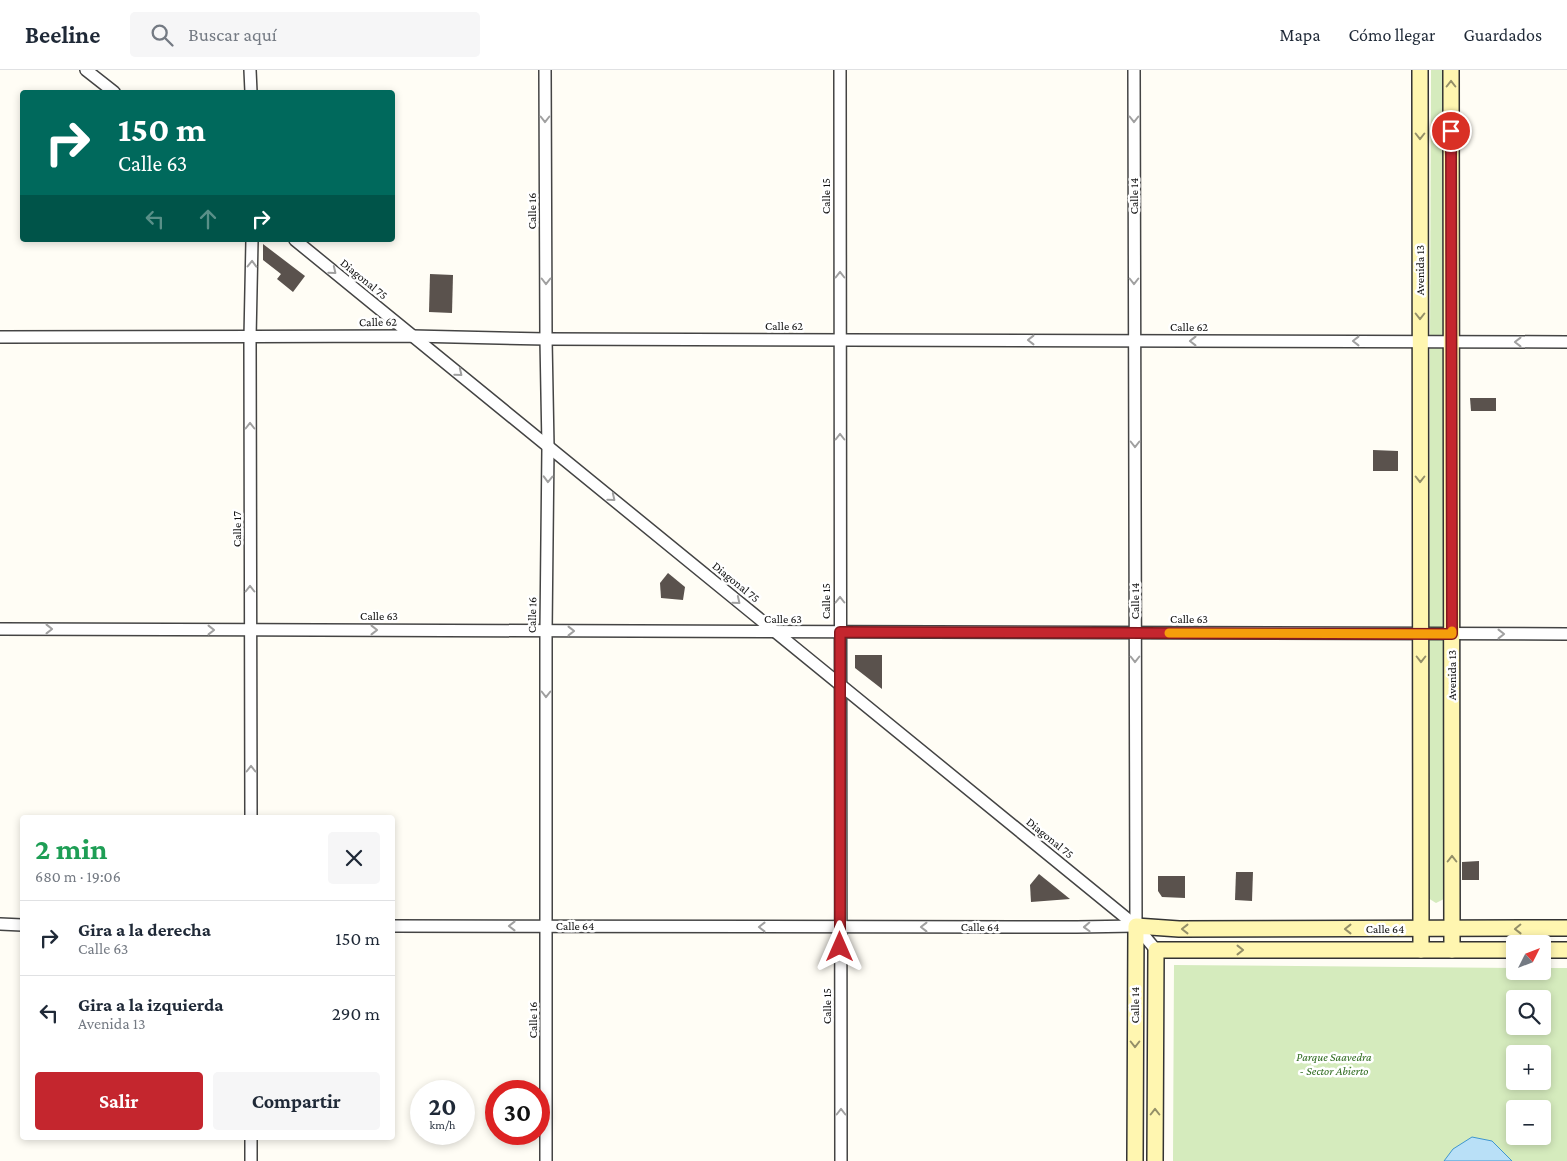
<!DOCTYPE html>
<html lang="es">
<meta charset="utf-8">
<style>
body{margin:0;font-family:"Crimson Pro",serif;background:#f6f6f7;color:#1f2937;height:100vh;display:flex;flex-direction:column;font-size:19px;white-space:nowrap}
*{box-sizing:border-box;margin:0}
p{font-size:16px;color:#747a83}
.icon{flex:none;width:28px;height:28px;fill:none;stroke:currentColor;stroke-width:2;stroke-linecap:round;stroke-linejoin:round}
.map{position:relative;flex:1;overflow:hidden}
.sheet{position:absolute;left:20px;top:745px;width:375px;height:325px;display:flex;flex-direction:column;background:#fff;border-radius:5px;box-shadow:0 2px 8px #0003}
.sheet>*{flex:none}
.guide{position:absolute;left:20px;top:20px;width:375px;height:152px;border-radius:5px;box-shadow:0 2px 8px #0003;background:#00695c;color:#fff;overflow:hidden}
.needle{width:32px;rotate:48deg}
.buttons{position:absolute;left:1506px;top:865px;display:grid;gap:10px}
.buttons a{display:grid;place-items:center;width:45px;height:45px;border-radius:5px;background:#fff;box-shadow:0 2px 8px #0003;font-size:25px}
.speed{position:absolute;left:410px;top:1010px;display:flex;gap:10px;font-size:25px;font-weight:700;text-align:center}
.speed>*{display:grid;place-content:center;width:65px;height:65px;border-radius:50%;background:#fff;box-shadow:0 2px 8px #0003;line-height:1}
.speed small{font-size:12px;font-weight:400}
.speed .limit{border:8px solid #d22;background:#fff;color:#111}
.pin{position:absolute;display:grid;place-items:center;width:42px;height:42px;color:#fff;margin:-21px;border:2px solid #fff;border-radius:50%;box-shadow:0 1px 5px #0007}
.me{position:absolute;width:55px;margin:-28px;rotate:0deg;stroke-linejoin:round;filter:drop-shadow(0 0 4px #0008)}
.turn{display:flex;align-items:center;gap:18px;height:105px;padding:0 15px;font-size:22px}
.turn .icon{width:65px;height:65px;stroke-width:2.5}
.turn b{display:block;font-size:35px;line-height:42px}
.lanes{display:flex;align-items:center;height:48px;padding:0 15px;background:#0003;justify-content:center;gap:25px;direction:ltr}
.lanes .off{opacity:.35}
.round{display:grid;place-items:center;flex:none;width:52px;height:52px;border-radius:5px;background:#f6f6f7}
.headline{display:flex;align-items:center;justify-content:space-between;height:85px;padding:0 15px}
h1{font-size:30px;font-weight:700;line-height:38px;color:#1e9e55}
.button{display:flex;gap:10px;margin-top:auto;padding:10px 15px}
.button a{flex:1;height:58px;border-radius:5px;background:#c4262e;color:#fff;font-size:20px;font-weight:700;line-height:58px;text-align:center}
.button a+a{background:#f6f6f7;color:#1f2937}
ul{padding:0;list-style:none}
li{display:flex;align-items:center;gap:15px;height:75px;padding:0 15px;border-top:1px solid #e0e1e3}
li div{flex:1}
li b{display:block;font-size:19px}
li em{font-style:normal}
header{display:flex;align-items:center;gap:30px;box-sizing:border-box;height:70px;padding:0 25px;background:#fff;border-bottom:1px solid #e0e1e3}
header strong{font-size:24px}
nav{display:flex;gap:28px;margin-inline-start:auto;font-size:18px}
.search{width:350px;height:45px;background:#f6f6f7;display:flex;align-items:center;gap:12px;box-sizing:border-box;padding:0 18px;border-radius:5px;color:#747a83;font-size:19px}
.map>svg:first-child{display:block}
.green{fill:#d5ebbd;fill-rule:evenodd}
.water{fill:#b9e0f7;stroke:#3f96cf}
.building{fill:#5a524d}
.lines{fill:none;stroke-linecap:round;stroke-linejoin:round}
.street-casing{stroke:#444;stroke-width:14}
.secondary-casing{stroke:#333;stroke-width:18}
.street{stroke:#fff;stroke-width:11}
.secondary{stroke:#fff6b0;stroke-width:15}
.oneway{stroke:#948f68}
.oneway2{stroke:#a0a0a0}
.route-casing{stroke:#7f191e;stroke-width:12}
.route{stroke:#c4262e;stroke-width:9}
.slow{stroke:#f59e0b;stroke-width:9}
.labels{text-anchor:middle;dominant-baseline:central;stroke-width:5;stroke-linejoin:round;paint-order:stroke}
.street-label{font-size:12px;fill:#111;stroke:#fff}
.park-label{font-size:12px;font-style:italic;fill:#2f6b1f;stroke:#fff}
</style>
<header>
<strong>Beeline</strong>
<div class="search"><svg class="icon" aria-label="search" viewBox="0 0 24 24"><circle cx="10" cy="10" r="6"/><path d="M15 15l6 6"/></svg>Buscar aquí</div>
<nav><a>Mapa</a><a>Cómo llegar</a><a>Guardados</a></nav>
</header>
<div class="map">
<svg width="1567" height="1091" viewBox="0 0 1567 1091">
<rect width="100%" height="100%" fill="#fffdf5"/>
<g class="green">
<polygon points="1431,0 1447,0 1444,829 1436,833 1428,828"/>
<path d="M1174 895 1515 898V901H1542L1543 898H1567V1091H1173ZM1515 929H1542V956H1515ZM1515 984H1542V1011H1515ZM1515 1039H1542V1066H1515Z"/>
</g>
<polygon class="water" points="1472,1067 1492,1071 1512,1091 1444,1091 1453,1079"/>
<g class="building">
<polygon points="263,174 305,206 293,222 277,209 281,204 263,190"/>
<polygon points="430,204 453,205 452,243 429,242"/>
<polygon points="1470,328 1496,328 1496,341 1471,341"/>
<polygon points="1373,380 1398,381 1398,401 1373,401"/>
<polygon points="668,503 685,517 683,530 661,528 660,513"/>
<polygon points="855,585 882,585 882,619 855,598"/>
<polygon points="1479,791 1479,810 1462,810 1462,792"/>
<polygon points="1236,802 1253,802 1252,831 1235,830"/>
<polygon points="1039,804 1070,829 1031,832 1030,815"/>
<polygon points="1158,806 1185,806 1185,828 1162,827 1158,821"/>
</g>
<g class="lines">
<g class="street-casing">
<g id="street">
<polyline points="86,0 114,22"/>
<polyline points="250,0 251,22"/>
<polyline points="545,0 546,269 548,377 546,561 546,1091"/>
<polyline points="840,0 841,1091"/>
<polyline points="1134,0 1136,856"/>
<polyline points="295,170 1136,856 1156,880"/>
<polyline points="0,267 412,266 546,269 1567,272"/>
<polyline points="0,559 1567,564"/>
<polyline points="251,748 250,268 252,170"/>
<polyline points="0,854 22,855"/>
<polyline points="392,856 1077,857 1136,856"/>
<polyline points="251,1068 251,1091"/>
</g>
</g>
<g class="secondary-casing">
<g id="secondary">
<polyline points="1420,0 1421,880"/>
<polyline points="1451,0 1452,880"/>
<polyline points="1542,880 1567,880"/>
<polyline points="1135,1091 1136,856 1179,859 1567,858"/>
<polyline points="1155,1091 1156,880 1515,880"/>
</g>
</g>
<use href="#street" class="street"/>
<use href="#secondary" class="secondary"/>
</g>
<defs><path id="oneway-chevron" d="M-2-3.5L2.5 0L-2 3.5" fill="none" stroke-width="1.6" stroke-linecap="round" stroke-linejoin="round" transform="scale(1.25)"/></defs>
<g class="oneway">
<use href="#oneway-chevron" transform="translate(1451 14) rotate(-90)"/>
<use href="#oneway-chevron" transform="translate(1420 66) rotate(90)"/>
<use href="#oneway-chevron" transform="translate(1420 246) rotate(90)"/>
<use href="#oneway-chevron" transform="translate(1420 409) rotate(90)"/>
<use href="#oneway-chevron" transform="translate(1421 589) rotate(90)"/>
<use href="#oneway-chevron" transform="translate(1452 789) rotate(-90)"/>
<use href="#oneway-chevron" transform="translate(1185 859) rotate(-180)"/>
<use href="#oneway-chevron" transform="translate(1348 859) rotate(-180)"/>
<use href="#oneway-chevron" transform="translate(1518 859) rotate(179)"/>
<use href="#oneway-chevron" transform="translate(1240 880)"/>
<use href="#oneway-chevron" transform="translate(1135 974) rotate(90)"/>
<use href="#oneway-chevron" transform="translate(1155 1042) rotate(-90)"/>
</g>
<g class="oneway2">
<use href="#oneway-chevron" transform="translate(545 49) rotate(90)"/>
<use href="#oneway-chevron" transform="translate(1134 49) rotate(90)"/>
<use href="#oneway-chevron" transform="translate(252 194) rotate(-89)"/>
<use href="#oneway-chevron" transform="translate(333 201) rotate(39)"/>
<use href="#oneway-chevron" transform="translate(840 205) rotate(-90)"/>
<use href="#oneway-chevron" transform="translate(546 211) rotate(90)"/>
<use href="#oneway-chevron" transform="translate(1134 211) rotate(90)"/>
<use href="#oneway-chevron" transform="translate(1031 270) rotate(-180)"/>
<use href="#oneway-chevron" transform="translate(1193 271) rotate(-180)"/>
<use href="#oneway-chevron" transform="translate(1356 271) rotate(-180)"/>
<use href="#oneway-chevron" transform="translate(1518 272) rotate(-180)"/>
<use href="#oneway-chevron" transform="translate(459 303) rotate(39)"/>
<use href="#oneway-chevron" transform="translate(250 356) rotate(-90)"/>
<use href="#oneway-chevron" transform="translate(840 367) rotate(-90)"/>
<use href="#oneway-chevron" transform="translate(1135 374) rotate(90)"/>
<use href="#oneway-chevron" transform="translate(548 409) rotate(91)"/>
<use href="#oneway-chevron" transform="translate(612 428) rotate(39)"/>
<use href="#oneway-chevron" transform="translate(250 519) rotate(-90)"/>
<use href="#oneway-chevron" transform="translate(840 530) rotate(-90)"/>
<use href="#oneway-chevron" transform="translate(737 531) rotate(39)"/>
<use href="#oneway-chevron" transform="translate(49 559)"/>
<use href="#oneway-chevron" transform="translate(211 560)"/>
<use href="#oneway-chevron" transform="translate(374 560)"/>
<use href="#oneway-chevron" transform="translate(571 561)"/>
<use href="#oneway-chevron" transform="translate(1501 564)"/>
<use href="#oneway-chevron" transform="translate(1135 589) rotate(90)"/>
<use href="#oneway-chevron" transform="translate(546 624) rotate(90)"/>
<use href="#oneway-chevron" transform="translate(251 699) rotate(-90)"/>
<use href="#oneway-chevron" transform="translate(512 856) rotate(-180)"/>
<use href="#oneway-chevron" transform="translate(762 857) rotate(-180)"/>
<use href="#oneway-chevron" transform="translate(924 857) rotate(-180)"/>
<use href="#oneway-chevron" transform="translate(1087 857) rotate(178)"/>
<use href="#oneway-chevron" transform="translate(841 1042) rotate(-90)"/>
</g>
<g class="lines">
<g class="route-casing">
<polyline id="route" points="840,877 840,562 1452,564 1451,61"/>
</g>
<use href="#route" class="route"/>
<polyline class="slow" points="1169,563 1452,564 1452,561"/>
</g>
<g class="labels">
<g class="street-label">
<text transform="translate(826 126) rotate(-90)">Calle 15</text>
<text transform="translate(1134 126) rotate(-90)">Calle 14</text>
<text transform="translate(532 141) rotate(-90)">Calle 16</text>
<text transform="translate(1420 200) rotate(-90)">Avenida 13</text>
<text transform="translate(364 209) rotate(39)">Diagonal 75</text>
<text transform="translate(378 252) rotate(-1)">Calle 62</text>
<text x="784" y="256">Calle 62</text>
<text x="1189" y="257">Calle 62</text>
<text transform="translate(237 459) rotate(-90)">Calle 17</text>
<text transform="translate(736 512) rotate(39)">Diagonal 75</text>
<text transform="translate(826 531) rotate(-90)">Calle 15</text>
<text transform="translate(1135 531) rotate(-90)">Calle 14</text>
<text transform="translate(532 545) rotate(-89)">Calle 16</text>
<text x="379" y="546">Calle 63</text>
<text x="783" y="549">Calle 63</text>
<text x="1189" y="549">Calle 63</text>
<text transform="translate(1452 605) rotate(-90)">Avenida 13</text>
<text transform="translate(1050 768) rotate(39)">Diagonal 75</text>
<text x="575" y="856">Calle 64</text>
<text x="980" y="857">Calle 64</text>
<text x="1385" y="859">Calle 64</text>
<text transform="translate(1135 935) rotate(-90)">Calle 14</text>
<text transform="translate(827 936) rotate(-90)">Calle 15</text>
<text transform="translate(533 950) rotate(-90)">Calle 16</text>
</g>
<g class="park-label">
<text x="1334" y="987">Parque Saavedra<tspan x="1334" dy="14">- Sector Abierto</tspan></text>
</g>
</g>
</svg>
<div class="buttons">
<a><svg class="needle" viewBox="-14 -14 28 28"><path d="M0-13l5 13h-10z" fill="#e53935"/><path d="M0 13l5-13h-10z" fill="#747a83"/></svg></a>
<a><svg class="icon" aria-label="search" viewBox="0 0 24 24"><circle cx="10" cy="10" r="6"/><path d="M15 15l6 6"/></svg></a>
<a>+</a>
<a>−</a>
</div>
<div class="speed"><div>20<small>km/h</small></div><div class="limit">30</div></div>
<div class="pin" style="left:1451px;top:61px;background:#d93025"><svg class="icon" aria-label="arrive" viewBox="0 0 24 24"><path d="M6 21V4h12l-3 4 3 4H6"/></svg></div>
<svg class="me" style="left:840px;top:877px" viewBox="-20 -20 40 40"><path d="M0-17L14 15 0 8-14 15z" fill="#c4262e" stroke="#fff" stroke-width="4"/></svg>
<div class="guide">
<div class="turn"><svg class="icon" aria-label="right" viewBox="0 0 24 24"><path d="M7 20v-9h11M14 6l5 5-5 5"/></svg><div><b>150 m</b>Calle 63</div></div>
<div class="lanes"><svg class="icon off" aria-label="left" viewBox="0 0 24 24"><path d="M17 20v-9H6M10 6l-5 5 5 5"/></svg><svg class="icon off" aria-label="ahead" viewBox="0 0 24 24"><path d="M12 20V5M6 11l6-6 6 6"/></svg><svg class="icon" aria-label="right" viewBox="0 0 24 24"><path d="M7 20v-9h11M14 6l5 5-5 5"/></svg></div>
</div>
<section class="sheet">
<div class="headline"><div><h1>2 min</h1><p>680 m · 19:06</p></div><a class="round"><svg class="icon" aria-label="close" viewBox="0 0 24 24"><path d="M6 6l12 12M18 6L6 18"/></svg></a></div>
<ul>
<li><svg class="icon" aria-label="right" viewBox="0 0 24 24"><path d="M7 20v-9h11M14 6l5 5-5 5"/></svg><div><b>Gira a la derecha</b><p>Calle 63</p></div><em>150 m</em></li>
<li><svg class="icon" aria-label="left" viewBox="0 0 24 24"><path d="M17 20v-9H6M10 6l-5 5 5 5"/></svg><div><b>Gira a la izquierda</b><p>Avenida 13</p></div><em>290 m</em></li>
</ul>
<div class="button"><a>Salir</a><a>Compartir</a></div>
</section>
</div>
